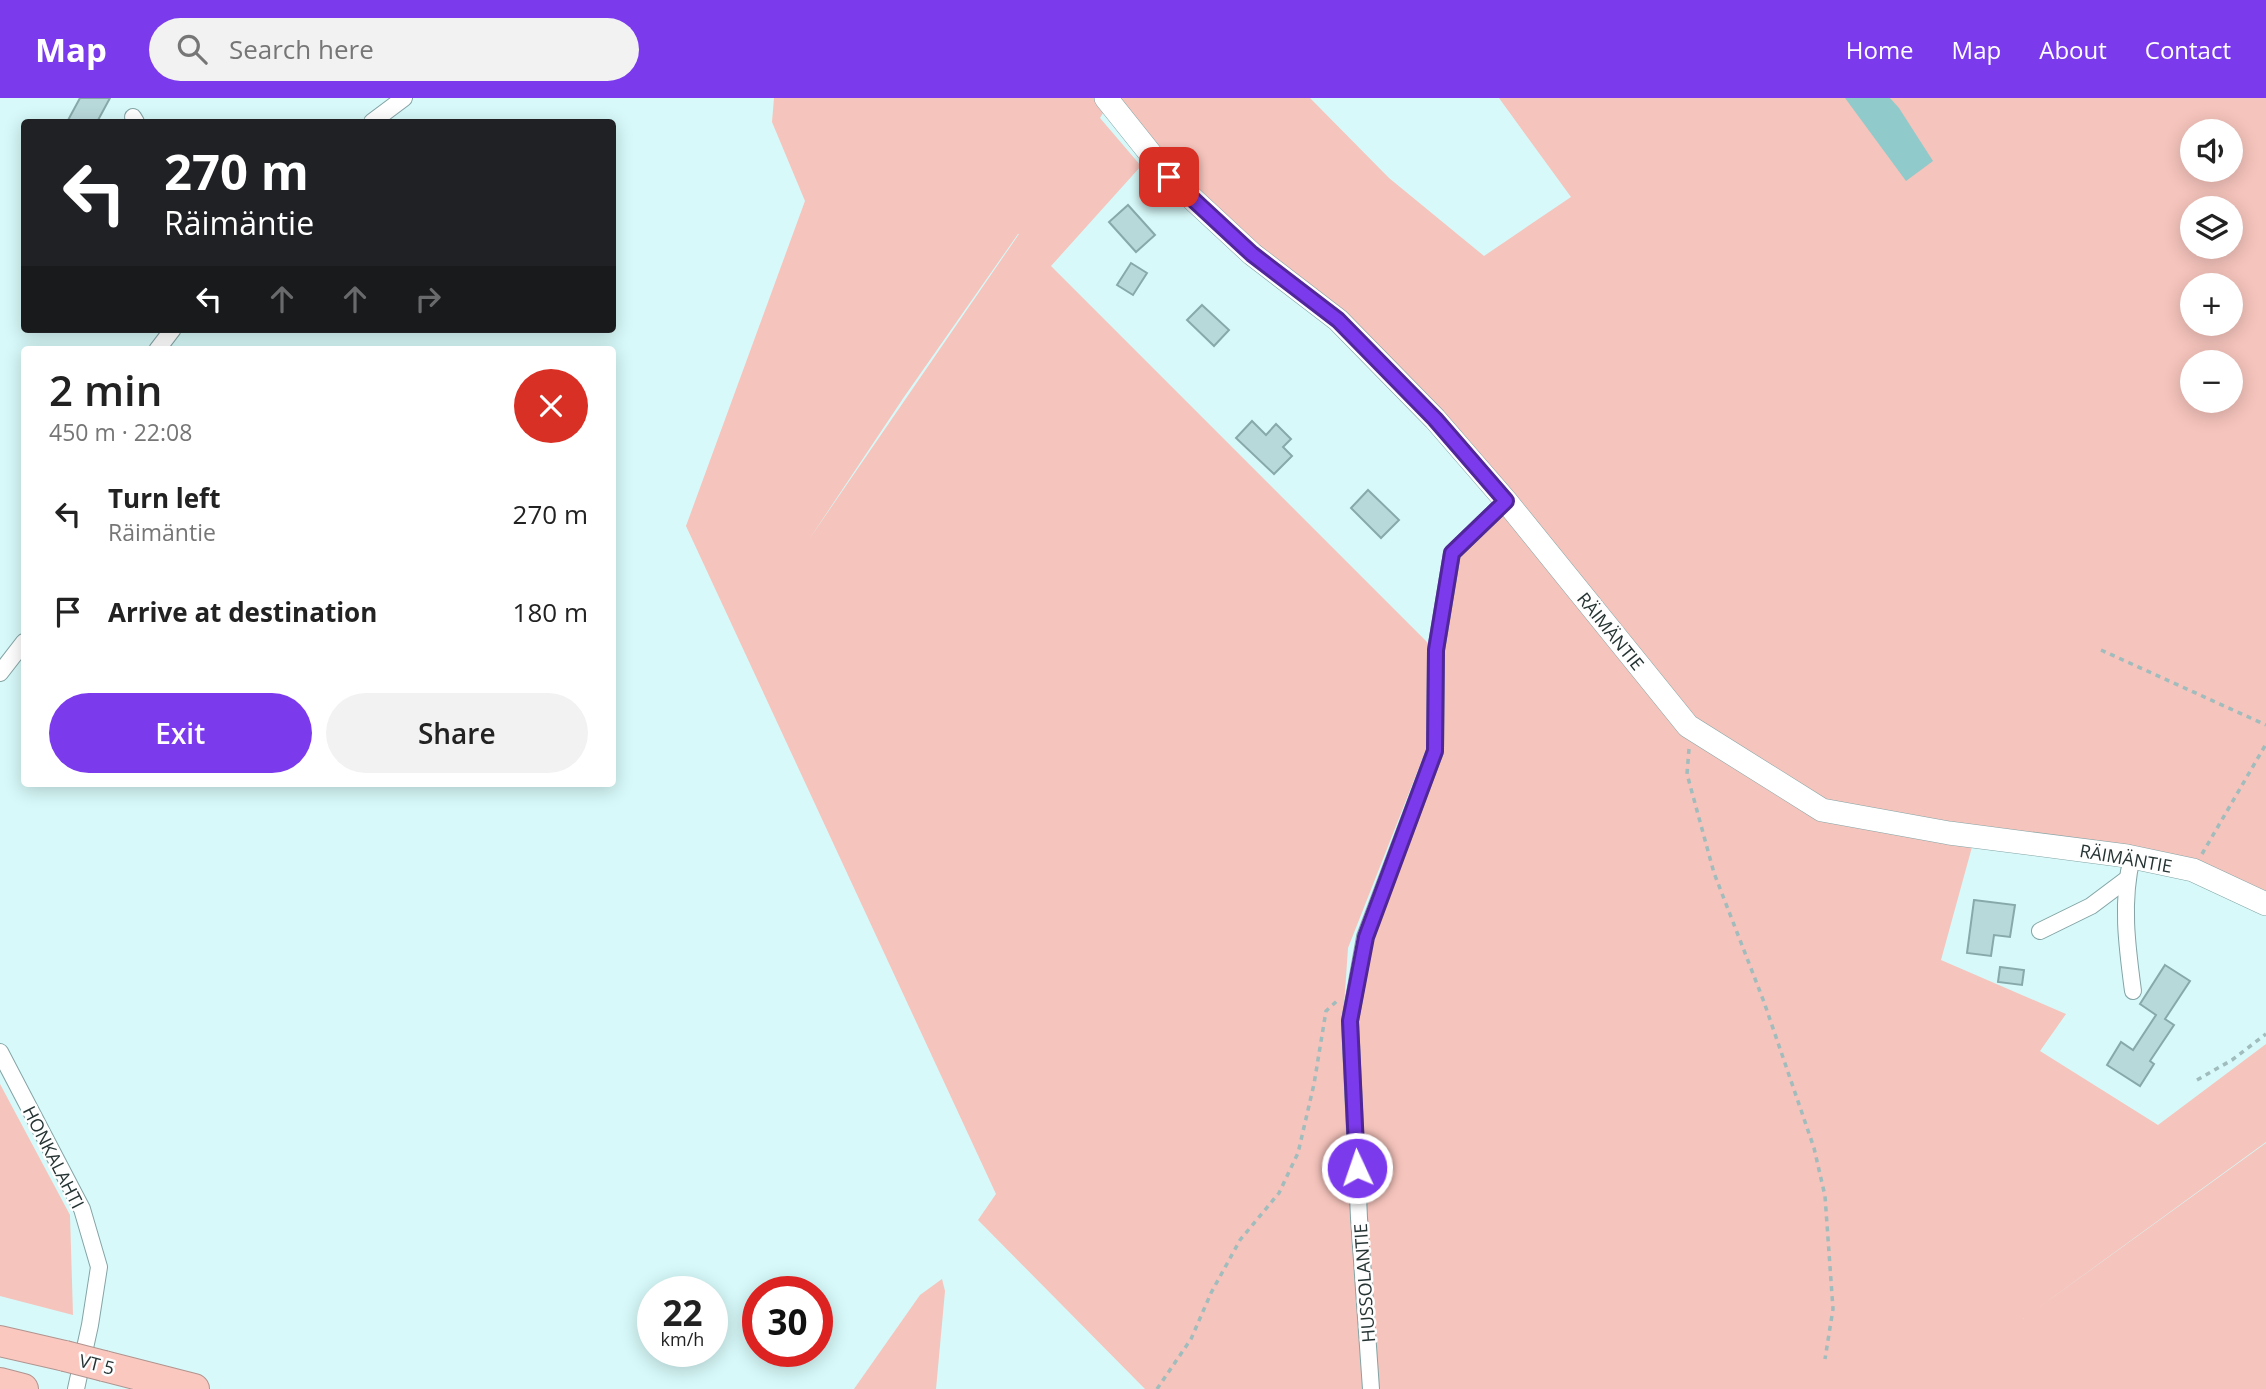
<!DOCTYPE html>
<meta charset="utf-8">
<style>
body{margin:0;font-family:"Open Sans",sans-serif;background:#f2f2f2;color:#222;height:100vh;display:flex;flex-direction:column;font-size:26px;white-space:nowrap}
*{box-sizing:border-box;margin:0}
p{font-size:23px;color:#767676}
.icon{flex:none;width:38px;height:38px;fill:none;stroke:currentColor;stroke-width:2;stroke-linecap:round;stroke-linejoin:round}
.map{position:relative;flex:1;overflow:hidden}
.drawer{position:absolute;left:21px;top:248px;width:595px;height:441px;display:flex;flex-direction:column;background:#fff;border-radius:7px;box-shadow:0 4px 18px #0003}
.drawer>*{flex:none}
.guide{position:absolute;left:21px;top:21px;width:595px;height:214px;border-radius:7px;box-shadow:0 4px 18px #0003;background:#202124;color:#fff;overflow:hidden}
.controls{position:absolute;left:2180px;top:21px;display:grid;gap:14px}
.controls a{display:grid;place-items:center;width:63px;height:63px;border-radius:50%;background:#fff;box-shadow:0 4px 18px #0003;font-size:35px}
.speed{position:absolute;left:637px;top:1178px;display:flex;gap:14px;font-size:35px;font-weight:700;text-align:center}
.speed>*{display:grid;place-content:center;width:91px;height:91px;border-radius:50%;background:#fff;box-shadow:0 4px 18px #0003;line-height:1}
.speed small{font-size:18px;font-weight:400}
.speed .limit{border:10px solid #d22;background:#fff;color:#111}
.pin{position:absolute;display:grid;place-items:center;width:60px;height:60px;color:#fff;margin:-30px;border-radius:14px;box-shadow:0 4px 10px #0006}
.me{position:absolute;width:77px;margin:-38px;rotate:357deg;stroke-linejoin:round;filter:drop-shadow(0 0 5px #0008)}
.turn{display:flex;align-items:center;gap:24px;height:147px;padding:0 28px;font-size:32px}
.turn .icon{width:91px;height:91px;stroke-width:2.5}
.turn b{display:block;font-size:49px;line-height:60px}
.lanes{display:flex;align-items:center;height:66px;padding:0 28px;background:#0003;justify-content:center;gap:35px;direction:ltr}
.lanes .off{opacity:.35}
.round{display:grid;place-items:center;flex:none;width:74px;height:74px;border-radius:37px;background:#f2f2f2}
.summary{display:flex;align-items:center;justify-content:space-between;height:119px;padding:0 28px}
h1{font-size:42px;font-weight:600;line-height:52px}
.button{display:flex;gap:14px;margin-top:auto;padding:14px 28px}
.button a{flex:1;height:80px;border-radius:42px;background:#7c3aed;color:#fff;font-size:28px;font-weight:600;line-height:80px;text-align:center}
.button a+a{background:#f2f2f2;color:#222}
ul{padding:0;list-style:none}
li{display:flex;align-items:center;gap:21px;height:98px;padding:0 28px}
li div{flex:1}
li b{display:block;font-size:26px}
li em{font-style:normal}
header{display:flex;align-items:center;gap:42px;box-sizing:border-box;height:98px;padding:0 35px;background:#7c3aed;color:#fff}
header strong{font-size:33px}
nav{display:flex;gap:38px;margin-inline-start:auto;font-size:24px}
.search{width:490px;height:63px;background:#f2f2f2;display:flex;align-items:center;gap:18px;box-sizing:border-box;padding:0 24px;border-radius:38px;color:#767676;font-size:26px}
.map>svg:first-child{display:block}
.green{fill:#f5c4bc;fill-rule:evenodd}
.water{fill:#91cacb}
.building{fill:#b8d9da;stroke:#88a9a9;stroke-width:2}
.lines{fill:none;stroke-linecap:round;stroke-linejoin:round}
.street-casing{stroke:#84a4a5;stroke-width:18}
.secondary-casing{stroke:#84a4a5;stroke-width:24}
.highway-casing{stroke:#b0948f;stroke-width:32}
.path{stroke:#a0bcbc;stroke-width:3.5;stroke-dasharray:5 5;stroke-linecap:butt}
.street{stroke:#fff;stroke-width:16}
.secondary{stroke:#fff;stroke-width:23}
.highway{stroke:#fbc8c0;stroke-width:30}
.highway-bridge-casing{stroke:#b0948f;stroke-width:32;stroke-linecap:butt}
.highway-bridge{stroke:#fbc8c0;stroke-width:30}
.route-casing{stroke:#51269a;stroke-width:18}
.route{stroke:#7c3aed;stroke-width:12}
.labels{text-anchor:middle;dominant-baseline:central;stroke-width:5;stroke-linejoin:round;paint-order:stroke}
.street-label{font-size:18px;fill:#263333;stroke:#fefefe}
</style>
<header>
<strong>Map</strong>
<div class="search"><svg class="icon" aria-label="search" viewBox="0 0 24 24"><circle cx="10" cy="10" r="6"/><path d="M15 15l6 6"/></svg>Search here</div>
<nav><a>Home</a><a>Map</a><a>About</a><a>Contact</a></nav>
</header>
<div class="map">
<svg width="2266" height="1291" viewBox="0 0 2266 1291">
<rect width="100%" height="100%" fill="#d7f9f9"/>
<g class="green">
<path d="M774 0H1310L1389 80 1484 158 1571 99 1499 0H2266V802L2193 772 1975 738 1941 862 2066 916 2040 953 2158 1027 2266 946V1044L2023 1221 2266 1045V1291H1372L1350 923 1365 839 1435 653 1452 455 1506 403 1435 321 1252 156 1109 5 1100 20 1141 68 1051 168 1428 545 1427 649 1348 850 1343 923 1364 1291H1145L978 1122 996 1096 686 428 805 103 772 24ZM2193 33H2231V72H2193ZM2193 110H2231V149H2193ZM1018 136H1019L808 443 904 299ZM2193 187H2231V226H2193ZM2193 264H2231V303H2193Z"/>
<polygon points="0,986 70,1117 73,1217 0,1198"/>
<polygon points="942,1181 945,1193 936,1291 854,1291 920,1197"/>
</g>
<polygon class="water" points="1845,0 1890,0 1899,10 1933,63 1906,83"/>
<g class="building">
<polygon points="80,0 110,0 97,24 67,24"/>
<polygon points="1128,107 1155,137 1136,154 1109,124"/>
<polygon points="1131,165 1147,175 1133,197 1117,187"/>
<polygon points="1202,207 1229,232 1214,248 1187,222"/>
<polygon points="1252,323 1266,337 1276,326 1291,341 1283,349 1292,358 1274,376 1236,340"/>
<polygon points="1368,392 1399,422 1381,440 1351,410"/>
<polygon points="1974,802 2015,807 2010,839 1994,837 1991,858 1967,855"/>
<polygon points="2165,867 2190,883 2165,921 2174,927 2150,963 2154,966 2140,988 2107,967 2121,944 2133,952 2156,917 2140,906"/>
<polygon points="2000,869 2024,872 2022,887 1998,884"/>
</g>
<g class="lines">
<g class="street-casing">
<g id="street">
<polyline points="133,19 136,24"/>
<polyline points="372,24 404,0"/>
<polyline points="157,252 173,231"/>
<polyline points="0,575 24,544"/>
<path d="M2132 759C2121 804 2127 848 2133 893"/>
<polyline points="2040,833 2091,808 2127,781"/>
<polyline points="0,954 82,1111 99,1169 90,1227 76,1291"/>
<polyline points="1371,1291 1359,1120 1350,923 1365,839 1435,653 1436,552 1452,455 1506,403"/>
</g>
</g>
<g class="secondary-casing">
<polyline id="secondary" points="1106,0 1169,79 1252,156 1338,222 1435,321 1506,403 1688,628 1822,712 1949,735 2127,758 2193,772 2266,806"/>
</g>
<g class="highway-casing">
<g id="highway">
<polyline points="0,1243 65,1258"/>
<polyline points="104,1268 194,1291"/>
<polyline points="0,1285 23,1291"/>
</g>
</g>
<g class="path">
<polyline points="2101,552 2266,627"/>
<polyline points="1689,651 1687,676 1714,775 1764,904 1814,1050 1825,1098 1833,1211 1825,1261"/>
<polyline points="2202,756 2266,646"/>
<polyline points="2197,982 2232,962 2266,936"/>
<polyline points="1157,1291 1191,1241 1211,1195 1240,1142 1279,1095 1298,1055 1314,986 1326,913 1338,902"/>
</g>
<use href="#street" class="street"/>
<use href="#secondary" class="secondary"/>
<use href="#highway" class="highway"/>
<g class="highway-bridge-casing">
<polyline id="highway-bridge" points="65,1258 104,1268"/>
</g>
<use href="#highway-bridge" class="highway-bridge"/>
</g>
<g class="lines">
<g class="route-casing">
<polyline id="route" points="1169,79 1252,156 1338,222 1435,321 1506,403 1452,455 1436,552 1435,653 1366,839 1350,923 1357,1070"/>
</g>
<use href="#route" class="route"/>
</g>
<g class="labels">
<g class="street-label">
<text transform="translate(1611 533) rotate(51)">RÄIMÄNTIE</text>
<text transform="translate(2126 760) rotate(10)">RÄIMÄNTIE</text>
<text transform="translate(54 1059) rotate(63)">HONKALAHTI</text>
<text transform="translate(1364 1185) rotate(-94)">HUSSOLANTIE</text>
<text transform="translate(97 1266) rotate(14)">VT 5</text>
</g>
</g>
</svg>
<div class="controls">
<a><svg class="icon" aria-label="sound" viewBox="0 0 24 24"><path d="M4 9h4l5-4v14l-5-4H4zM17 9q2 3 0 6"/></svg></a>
<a><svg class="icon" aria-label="layers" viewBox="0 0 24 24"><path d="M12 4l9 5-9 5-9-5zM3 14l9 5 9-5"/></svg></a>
<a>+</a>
<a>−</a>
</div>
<div class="speed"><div>22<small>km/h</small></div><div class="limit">30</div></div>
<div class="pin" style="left:1169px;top:79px;background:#d93025"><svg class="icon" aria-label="arrive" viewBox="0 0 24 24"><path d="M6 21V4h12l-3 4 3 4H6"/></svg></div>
<svg class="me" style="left:1357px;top:1070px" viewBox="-20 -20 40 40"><circle r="17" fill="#7c3aed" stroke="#fff" stroke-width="3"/><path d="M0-11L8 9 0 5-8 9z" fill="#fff"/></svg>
<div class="guide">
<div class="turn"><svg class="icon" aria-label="left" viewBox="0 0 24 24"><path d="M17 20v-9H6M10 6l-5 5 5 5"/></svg><div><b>270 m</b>Räimäntie</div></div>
<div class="lanes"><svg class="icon" aria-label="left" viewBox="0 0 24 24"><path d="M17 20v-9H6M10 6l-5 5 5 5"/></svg><svg class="icon off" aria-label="ahead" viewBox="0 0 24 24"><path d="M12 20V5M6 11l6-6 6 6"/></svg><svg class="icon off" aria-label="ahead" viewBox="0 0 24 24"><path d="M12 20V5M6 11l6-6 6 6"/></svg><svg class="icon off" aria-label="right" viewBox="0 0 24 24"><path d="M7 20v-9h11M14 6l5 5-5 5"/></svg></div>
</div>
<section class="drawer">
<div class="summary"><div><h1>2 min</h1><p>450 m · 22:08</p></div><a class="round" style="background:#d93025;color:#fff"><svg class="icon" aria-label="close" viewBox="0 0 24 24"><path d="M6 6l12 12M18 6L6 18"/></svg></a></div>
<ul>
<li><svg class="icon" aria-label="left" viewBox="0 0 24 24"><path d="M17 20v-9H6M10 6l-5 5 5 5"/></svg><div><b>Turn left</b><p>Räimäntie</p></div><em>270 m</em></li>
<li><svg class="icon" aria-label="arrive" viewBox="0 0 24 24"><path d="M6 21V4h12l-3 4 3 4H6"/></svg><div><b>Arrive at destination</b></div><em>180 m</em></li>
</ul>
<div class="button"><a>Exit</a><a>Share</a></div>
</section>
</div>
